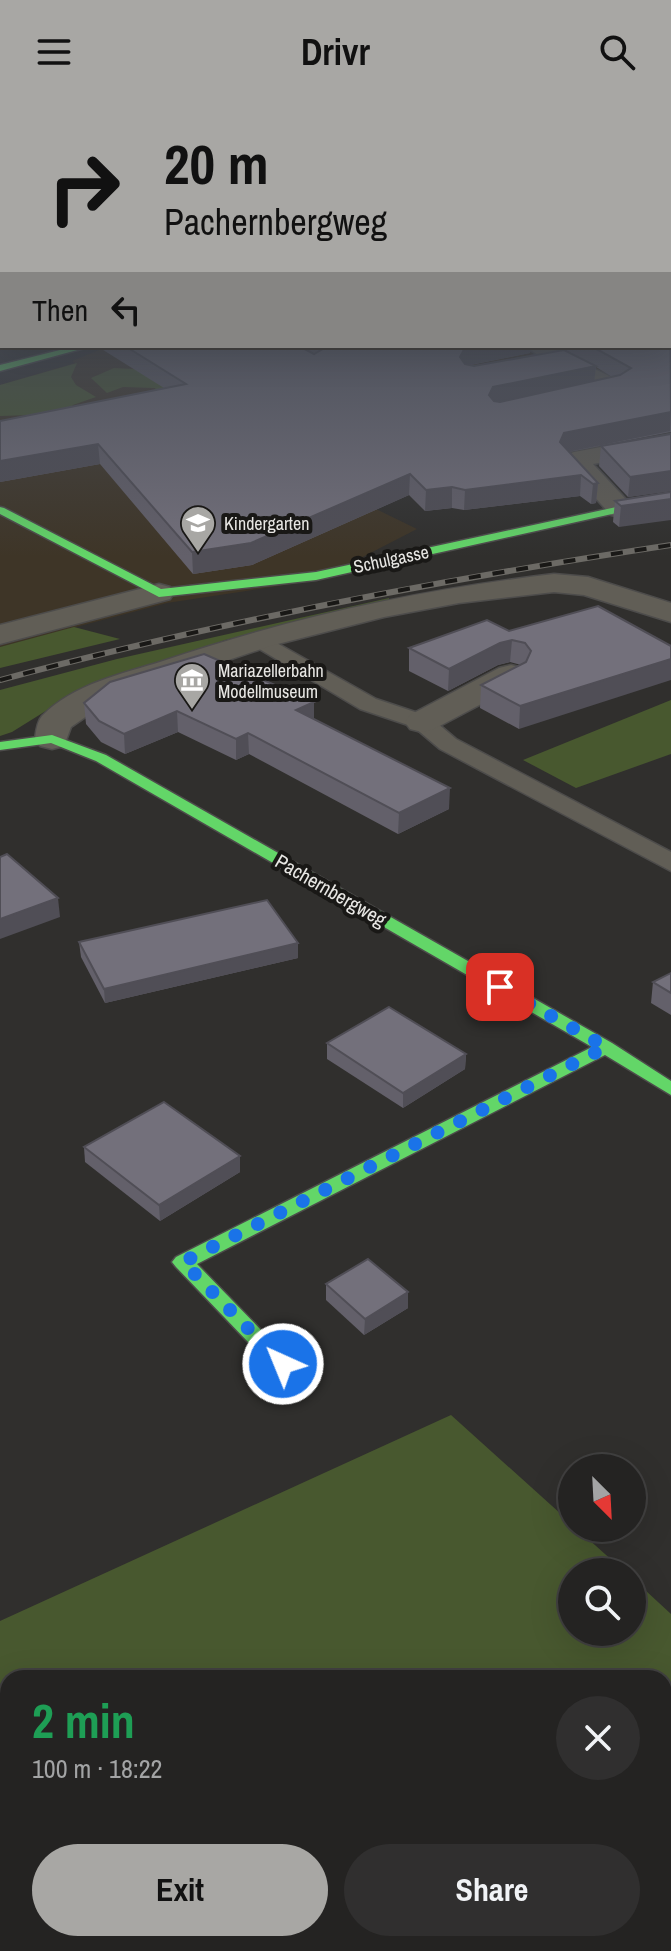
<!DOCTYPE html>
<meta charset="utf-8">
<style>
body{margin:0;font-family:"Archivo Narrow",sans-serif;background:#302f2f;color:#f1f3f6;height:100vh;display:flex;flex-direction:column;font-size:30px;white-space:nowrap}
*{box-sizing:border-box;margin:0}
p{font-size:26px;color:#a3a4a5}
.icon{flex:none;width:44px;height:44px;fill:none;stroke:currentColor;stroke-width:2;stroke-linecap:round;stroke-linejoin:round}
.map{position:relative;flex:1;overflow:hidden}
.side{position:absolute;left:0px;top:1566px;width:672px;height:282px;display:flex;flex-direction:column;background:#242322;border-radius:24px 24px 0 0;box-shadow:0 8px 32px #0002,0 0 0 2px #414040}
.side>*{flex:none}
.guide{position:absolute;left:0px;top:0px;width:672px;height:244px;box-shadow:0 8px 32px #0002,0 0 0 2px #414040;background:#a8a7a4;color:#111;overflow:hidden}
.needle{width:52px;rotate:156deg}
.tools{position:absolute;left:558px;top:1350px;display:grid;gap:16px}
.tools a{display:grid;place-items:center;width:88px;height:88px;border-radius:50%;background:#242322;box-shadow:0 8px 32px #0002,0 0 0 2px #414040;font-size:40px}
.pin{position:absolute;display:grid;place-items:center;width:68px;height:68px;color:#fff;margin:-34px;border-radius:16px;box-shadow:0 4px 12px #0006}
.me{position:absolute;width:88px;margin:-44px;rotate:316deg;stroke-linejoin:round;filter:drop-shadow(0 0 6px #0008)}
.turn{display:flex;align-items:center;gap:28px;height:168px;padding:0 32px;font-size:36px}
.turn .icon{width:104px;height:104px;stroke-width:2.5}
.turn b{display:block;font-size:56px;line-height:68px}
.then{display:flex;align-items:center;height:76px;padding:0 32px;background:#0003;gap:16px;font-size:30px}
.round{display:grid;place-items:center;flex:none;width:84px;height:84px;border-radius:42px;background:#302f2f}
.head{display:flex;align-items:center;justify-content:space-between;height:136px;padding:0 32px}
h1{font-size:48px;font-weight:800;line-height:60px;color:#1e9e55}
.primary-button{display:flex;gap:16px;margin-top:auto;padding:16px 32px}
.primary-button a{flex:1;height:92px;border-radius:48px;background:#a8a7a4;color:#111;font-size:32px;font-weight:800;line-height:92px;text-align:center}
.primary-button a+a{background:#302f2f;color:#f1f3f6}
header{display:flex;justify-content:space-between;align-items:center;height:104px;padding:0 32px;background:#a8a7a4;color:#111;font-size:36px;font-weight:800}
.map>svg:first-child{display:block}
.commercial{fill:#3e3527}
.green{fill:#48582f;fill-rule:evenodd}
.lines{fill:none;stroke-linecap:round;stroke-linejoin:round}
.lane-casing{stroke:#4d4c4b;stroke-width:3}
.street-casing{stroke:#4d4c4b;stroke-width:3}
.fast-casing{stroke:#4d4c4b;stroke-width:3}
.lane{fill:#615e56;fill-rule:evenodd}
.street{fill:#615e56;fill-rule:evenodd}
.fast{fill:#63d668;fill-rule:evenodd}
.rail-casing{stroke:#6c6a65;stroke-width:6}
.rail{stroke:#191816;stroke-width:4;stroke-dasharray:12;stroke-linecap:butt}
.wall{fill:#63606a;fill-rule:evenodd}
.shaded-wall{fill:#504e56}
.building{fill:#73707b;stroke:#504e56;stroke-width:2}
.route{stroke:#1a73e8;stroke-width:14;stroke-dasharray:0 25.2}
.labels{text-anchor:middle;dominant-baseline:central;stroke-width:8;stroke-linejoin:round;paint-order:stroke}
.far-poi-label{font-size:18px;fill:#e8e7e4;stroke:#191816;text-anchor:start}
.far-street-label{font-size:18px;fill:#e8e7e4;stroke:#191816}
.street-label{font-size:20px;fill:#e8e7e4;stroke:#191816}
</style>
<header><svg class="icon" aria-label="menu" viewBox="0 0 24 24"><path d="M4 6h16M4 12h16M4 18h16"/></svg>Drivr<svg class="icon" aria-label="search" viewBox="0 0 24 24"><circle cx="10" cy="10" r="6"/><path d="M15 15l6 6"/></svg></header>
<div class="map">
<svg width="671" height="1847" viewBox="0 0 671 1847">
<rect width="100%" height="100%" fill="#302f2d"/>
<polygon class="commercial" points="109,242 670,242 671,286 294,365 417,425 318,476 167,499 0,543 0,281 75,259 72,257"/>
<g class="green">
<polygon points="77,259 71,273 76,281 96,293 73,301 65,310 0,312 0,281"/>
<polygon points="114,264 172,267 172,286 157,288 155,284 123,283 107,289 91,274"/>
<polygon points="389,494 389,498 225,536 65,595 12,628 0,632 0,586 117,555"/>
<polygon points="74,523 120,535 0,564 0,543"/>
<polygon points="671,596 671,650 576,684 523,656"/>
<path d="M451 1311 572 1420V1424H576L625 1468H572V1528H632V1474L671 1510V1847H0V1517ZM8 1574H664V1840H8Z"/>
</g>
<g class="lines">
<g class="lane-casing">
<g id="lane">
<polygon points="561,249 624,279 626,282 600,292 588,292 588,286 604,281 556,257 553,254"/>
<polygon points="259,529 376,595 430,613 456,635 671,748 671,767 440,645 414,623 360,605 251,540 248,535 251,530"/>
</g>
</g>
<g class="street-casing">
<g id="street">
<path d="M525 242H554L572 254C562 266 522 271 507 267L504 262 507 257 538 251Z"/>
<polygon points="671,330 671,346 593,360 635,405 631,411 621,413 611,411 561,356 565,351 574,348"/>
<path d="M554 470 588 473 671 499V518L584 491 554 488 459 499 384 513 270 542 110 596 71 623 64 642 52 645 40 642 35 635C36 627 37 618 42 612 73 580 122 570 163 557 293 513 418 486 554 470Z"/>
<polygon points="159,480 170,483 174,489 170,495 0,540 0,521"/>
<polygon points="511,561 523,564 527,571 523,578 434,625 422,628 410,625 405,618 410,611 499,564"/>
</g>
</g>
<g class="fast-casing">
<g id="fast">
<polygon points="76,242 92,242 0,267 0,261"/>
<polygon points="671,395 671,401 621,408 316,476 159,493 0,410 0,403 4,404 161,485 316,468 621,402"/>
<polygon points="52,631 106,651 612,939 671,977 671,991 605,951 197,1160 294,1260 291,1266 283,1268 275,1266 176,1163 172,1158 176,1153 592,943 96,657 51,639 0,646 0,638"/>
</g>
</g>
<use href="#lane" class="lane"/>
<use href="#street" class="street"/>
<use href="#fast" class="fast"/>
<g class="rail-casing">
<path id="rail" d="M0 576C221 517 445 475 671 441"/>
</g>
<use href="#rail" class="rail"/>
</g>
<g class="wall">
<path d="M671 194V328L569 348 598 379 596 399 591 400 580 392 464 406 452 404 425 407 409 391 252 461 193 470 100 360 0 378V317L164 284 100 244V242H531L530 249 471 261 474 262 574 251 559 242H670ZM596 263 609 271 612 273 594 277Z"/>
<polygon points="671,330 671,387 628,393 599,362 601,342"/>
<polygon points="671,388 619,423 613,418 615,397"/>
<polygon points="598,502 519,625 480,604 481,581 521,561 510,558 498,561 448,587 409,567 409,544 509,527"/>
<polygon points="314,598 314,615 449,705 398,730 249,650 236,656 178,628 125,650 101,638 86,620 84,599"/>
<polygon points="79,838 298,854 105,899 81,853"/>
<polygon points="671,869 671,911 651,899 653,878"/>
<polygon points="327,939 466,950 465,965 403,1004 327,955"/>
<polygon points="84,1043 240,1068 160,1117 85,1058"/>
<polygon points="326,1180 408,1204 364,1231 326,1196"/>
</g>
<g class="shaded-wall">
<polygon points="0,209 2,209 2,226 0,227"/>
<polygon points="476,242 531,242 530,249 464,262 460,253 465,244"/>
<polygon points="596,262 594,280 492,302 489,291 493,283"/>
<polygon points="671,308 670,327 563,349 560,338 564,329"/>
<polygon points="98,340 100,360 0,378 0,357"/>
<polygon points="671,367 671,387 628,393 630,373"/>
<polygon points="410,370 409,391 252,461 193,470 192,448"/>
<polygon points="581,371 580,392 464,406 465,386"/>
<polygon points="598,379 596,399 591,400 593,380"/>
<polygon points="452,383 452,404 425,407 426,386"/>
<polygon points="671,395 671,416 619,423 621,402"/>
<polygon points="512,536 510,558 498,561 448,587 449,565 500,539"/>
<polygon points="671,555 671,576 519,625 520,602"/>
<polygon points="314,598 314,618 296,606"/>
<polygon points="177,607 178,628 125,650 124,630"/>
<polygon points="248,629 249,650 236,656 236,635"/>
<polygon points="450,684 449,705 398,730 399,709"/>
<polygon points="58,794 60,813 0,835 0,815"/>
<polygon points="298,839 298,854 105,899 104,885"/>
<polygon points="466,950 465,965 403,1004 403,989"/>
<polygon points="240,1052 240,1068 160,1117 159,1101"/>
<polygon points="408,1188 408,1204 364,1231 365,1215"/>
</g>
<g class="building">
<rect x="0" y="194" width="2" height="15"/>
<polygon points="670,194 671,308 564,329 560,338 598,379 593,380 581,371 465,386 452,383 426,386 410,370 251,439 192,448 98,340 0,357 0,317 186,280 125,242 299,242 314,250 326,243 325,242 476,242 465,244 460,253 465,260 474,262 564,246 596,262 493,283 489,291 494,297 500,298 620,271 631,264 591,242 670,242"/>
<polygon points="671,330 671,367 630,373 601,342"/>
<polygon points="671,388 671,395 621,402 615,397"/>
<polygon points="598,502 671,542 671,555 520,602 481,581 526,558 531,547 525,539 512,536 500,539 449,565 409,544 487,516 509,527"/>
<polygon points="204,550 314,598 296,606 450,684 399,709 248,629 236,635 177,607 124,630 99,617 84,599 110,578"/>
<polygon points="7,750 58,794 0,815 0,753"/>
<polygon points="267,796 298,839 104,885 79,838"/>
<polygon points="671,869 671,889 653,878"/>
<polygon points="389,903 466,950 403,989 327,939"/>
<polygon points="164,998 240,1052 159,1101 84,1043"/>
<polygon points="368,1155 408,1188 365,1215 326,1180"/>
</g>
<linearGradient id="sky" x2="0" y2="1"><stop stop-color="#1a1a19"/><stop offset="0.43" stop-color="#484d57"/><stop offset="1" stop-color="#484d57" stop-opacity="0"/></linearGradient>
<rect width="671" height="453" fill="url(#sky)"/>
<g class="lines">
<polyline class="route" points="283,1260 183,1158 606,943 500,883"/>
</g>
<defs>
<g id="school-pin" transform="scale(1.8)"><path d="M0 17L-7.5 6A9.5 9.5 0 1 1 7.5 6Z" fill="#a8a7a4" stroke="#191816"/><path d="M0-5L7-2L0 1L-7-2ZM-4 1L0 2.5L4 1V4Q0 6-4 4Z" fill="#fff"/></g>
<g id="museum-pin" transform="scale(1.8)"><path d="M0 17L-7.5 6A9.5 9.5 0 1 1 7.5 6Z" fill="#a8a7a4" stroke="#191816"/><path d="M0-6L6-3V-2H-6V-3ZM-5-1h2V3h-2ZM-1-1h2V3h-2ZM3-1h2V3H3ZM-6 4H6V6H-6Z" fill="#fff"/></g>
</defs>
<g fill-rule="evenodd">
<use href="#school-pin" x="198" y="419"/>
<use href="#museum-pin" x="192" y="576"/>
</g>
<g class="labels">
<g class="far-poi-label">
<text x="224" y="419">Kindergarten</text>
<text x="218" y="566">Mariazellerbahn<tspan x="218" dy="21">Modellmuseum</tspan></text>
</g>
<g class="far-street-label">
<text transform="translate(391 455) rotate(-12)">Schulgasse</text>
</g>
<g class="street-label">
<text transform="translate(331 786) rotate(30)">Pachernbergweg</text>
</g>
</g>
</svg>
<div class="tools">
<a><svg class="needle" viewBox="-14 -14 28 28"><path d="M0-13l5 13h-10z" fill="#e53935"/><path d="M0 13l5-13h-10z" fill="#a3a4a5"/></svg></a>
<a><svg class="icon" aria-label="search" viewBox="0 0 24 24"><circle cx="10" cy="10" r="6"/><path d="M15 15l6 6"/></svg></a>
</div>
<div class="pin" style="left:500px;top:883px;background:#d93025"><svg class="icon" aria-label="arrive" viewBox="0 0 24 24"><path d="M6 21V4h12l-3 4 3 4H6"/></svg></div>
<svg class="me" style="left:283px;top:1260px" viewBox="-20 -20 40 40"><circle r="17" fill="#1a73e8" stroke="#fff" stroke-width="3"/><path d="M0-11L8 9 0 5-8 9z" fill="#fff"/></svg>
<div class="guide">
<div class="turn"><svg class="icon" aria-label="right" viewBox="0 0 24 24"><path d="M7 20v-9h11M14 6l5 5-5 5"/></svg><div><b>20 m</b>Pachernbergweg</div></div>
<div class="then">Then<svg class="icon" aria-label="left" viewBox="0 0 24 24"><path d="M17 20v-9H6M10 6l-5 5 5 5"/></svg></div>
</div>
<section class="side">
<div class="head"><div><h1>2 min</h1><p>100 m · 18:22</p></div><a class="round"><svg class="icon" aria-label="close" viewBox="0 0 24 24"><path d="M6 6l12 12M18 6L6 18"/></svg></a></div>
<div class="primary-button"><a>Exit</a><a>Share</a></div>
</section>
</div>
